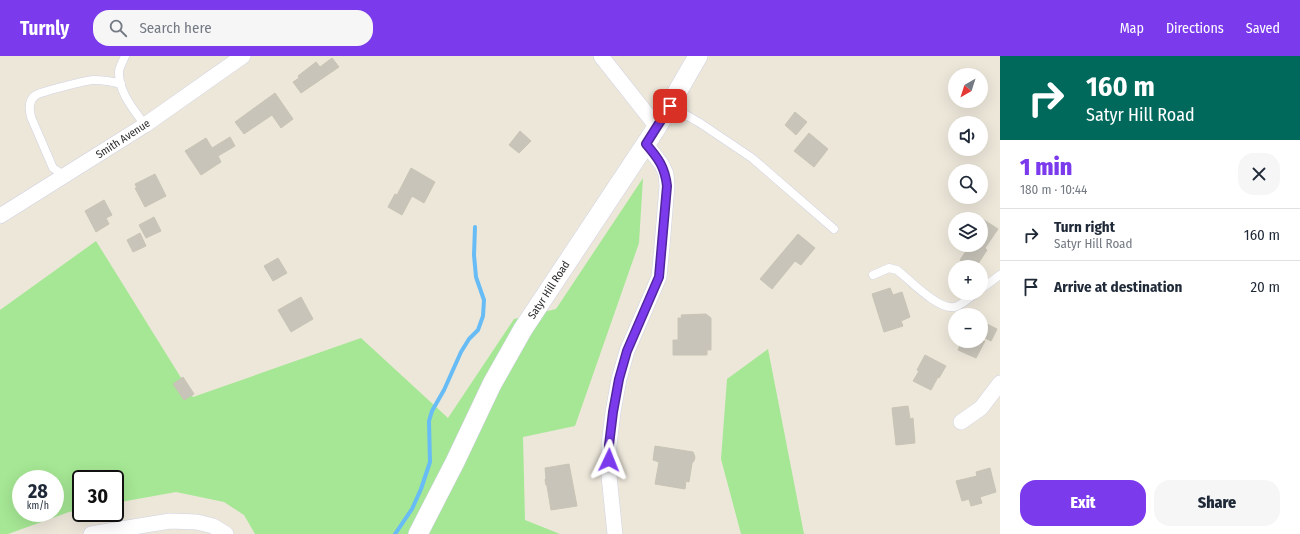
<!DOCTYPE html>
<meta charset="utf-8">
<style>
body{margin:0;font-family:"Fira Sans Condensed",sans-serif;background:#f6f6f7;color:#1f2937;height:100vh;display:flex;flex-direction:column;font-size:15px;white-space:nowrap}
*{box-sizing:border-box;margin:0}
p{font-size:13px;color:#747a83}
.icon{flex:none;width:22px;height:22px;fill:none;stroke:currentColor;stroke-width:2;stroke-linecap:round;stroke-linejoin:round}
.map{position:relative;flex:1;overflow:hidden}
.details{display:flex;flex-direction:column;background:#fff;width:300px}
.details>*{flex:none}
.banner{background:#00695c;color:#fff;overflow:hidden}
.needle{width:26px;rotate:219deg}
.buttons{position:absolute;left:948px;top:12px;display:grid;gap:8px}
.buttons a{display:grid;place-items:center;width:40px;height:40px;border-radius:50%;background:#fff;box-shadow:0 4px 16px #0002;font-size:20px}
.speed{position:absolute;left:12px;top:414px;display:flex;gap:8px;font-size:20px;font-weight:700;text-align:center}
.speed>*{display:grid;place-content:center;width:52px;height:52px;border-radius:50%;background:#fff;box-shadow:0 4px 16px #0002;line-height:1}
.speed small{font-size:10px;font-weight:400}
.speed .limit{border:2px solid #111;border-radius:6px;background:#fff;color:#111}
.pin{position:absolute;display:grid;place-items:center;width:34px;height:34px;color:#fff;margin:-17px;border-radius:8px;box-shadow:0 2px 6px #0006}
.me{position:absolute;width:44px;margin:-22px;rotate:2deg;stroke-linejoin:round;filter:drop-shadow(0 0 3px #0008)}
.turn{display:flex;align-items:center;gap:14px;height:84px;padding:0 20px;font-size:18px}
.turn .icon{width:52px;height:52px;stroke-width:2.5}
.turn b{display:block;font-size:28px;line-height:34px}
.round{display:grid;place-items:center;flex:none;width:42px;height:42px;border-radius:16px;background:#f6f6f7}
.overview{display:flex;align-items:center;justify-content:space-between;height:68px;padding:0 20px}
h1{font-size:24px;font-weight:800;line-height:30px;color:#7c3aed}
.cta{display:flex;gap:8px;margin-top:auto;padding:8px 20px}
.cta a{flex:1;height:46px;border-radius:16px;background:#7c3aed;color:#fff;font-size:16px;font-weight:800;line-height:46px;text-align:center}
.cta a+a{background:#f6f6f7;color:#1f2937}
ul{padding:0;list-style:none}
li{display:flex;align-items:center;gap:12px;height:52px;padding:0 20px;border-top:1px solid #e0e1e3}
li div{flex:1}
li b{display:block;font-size:15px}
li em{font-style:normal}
header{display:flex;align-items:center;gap:24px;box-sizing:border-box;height:56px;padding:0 20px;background:#7c3aed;color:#fff}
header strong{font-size:19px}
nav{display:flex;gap:22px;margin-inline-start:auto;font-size:14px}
.search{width:280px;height:36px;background:#f6f6f7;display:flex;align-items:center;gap:10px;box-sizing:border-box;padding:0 14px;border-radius:16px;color:#747a83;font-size:15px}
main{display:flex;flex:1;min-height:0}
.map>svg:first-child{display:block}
.green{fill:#a5e794;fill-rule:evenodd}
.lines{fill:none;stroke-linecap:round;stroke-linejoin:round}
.stream{stroke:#67bcf5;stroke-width:4}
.building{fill:#c8c4ba;stroke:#c8c4b4}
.service-casing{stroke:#d0d1e3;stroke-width:9}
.minor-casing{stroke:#d0d1e3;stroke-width:16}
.tertiary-casing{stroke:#d0d1e3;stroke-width:20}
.service{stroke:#fff;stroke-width:8}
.minor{stroke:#fff;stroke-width:15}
.tertiary{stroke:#fff;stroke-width:19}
.route-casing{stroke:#51269a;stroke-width:10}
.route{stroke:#7c3aed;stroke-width:7}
.labels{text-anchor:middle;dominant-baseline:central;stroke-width:4;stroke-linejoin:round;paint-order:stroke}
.street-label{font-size:11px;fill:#2a2a2a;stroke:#fff}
</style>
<header>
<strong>Turnly</strong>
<div class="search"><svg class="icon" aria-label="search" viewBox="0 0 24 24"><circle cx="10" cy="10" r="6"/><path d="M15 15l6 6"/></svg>Search here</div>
<nav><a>Map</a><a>Directions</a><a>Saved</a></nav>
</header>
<main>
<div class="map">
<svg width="1000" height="478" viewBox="0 0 1000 478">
<rect width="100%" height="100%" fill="#ede7da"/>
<g class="green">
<path d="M643 122 639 187 575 370 523 381 525 464 560 478H255L244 459 224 446 176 436 115 447V423H81V454L69 456 8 478H0V254L96 185 193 341 361 282 448 362 514 263 556 253ZM21 423H55V457H21Z"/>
<polygon points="768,293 804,478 741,478 721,403 727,323"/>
</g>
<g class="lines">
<polyline class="stream" points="395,478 412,453 421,433 430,406 429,365 432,355 444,334 461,296 469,283 478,274 483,260 484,244 476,221 474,199 475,171"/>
</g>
<g class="building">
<polygon points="332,2 339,11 301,37 293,26 299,22 298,20 316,6 320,11"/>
<polygon points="275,37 293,63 281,72 272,59 244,78 235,66"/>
<polygon points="795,56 807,66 796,79 785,69"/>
<polygon points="520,75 531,85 519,97 509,89"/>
<polygon points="809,77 828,93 814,111 794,95"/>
<polygon points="230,81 235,90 218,100 221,106 201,119 185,95 206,82 212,92"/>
<polygon points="411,112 435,126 424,147 412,140 402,159 388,151 395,138 397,139"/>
<polygon points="155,118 166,140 145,151 135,132 137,132 135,128"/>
<polygon points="104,144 112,159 106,162 109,168 96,176 85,155"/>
<polygon points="154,161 161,175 146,182 139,169"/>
<polygon points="981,162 998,173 985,192 987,194 976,211 972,211 960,204 970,189 981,190"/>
<polygon points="140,177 146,190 133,196 127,184"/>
<polygon points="798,178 815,192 801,209 795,205 772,233 760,223"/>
<polygon points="278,202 287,217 273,225 264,210"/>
<polygon points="890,232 893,239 902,236 910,261 901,265 903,270 884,276 872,238"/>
<polygon points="301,241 313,263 291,276 278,254"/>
<polygon points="706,258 711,262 711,294 707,294 707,299 673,299 673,284 678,284 678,262 682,262 681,259"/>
<polygon points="981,265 997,273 991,285 981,280"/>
<polygon points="962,285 985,285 976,302 958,294"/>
<polygon points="925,299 946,310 939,322 938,321 931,334 913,325 919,315 917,314"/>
<polygon points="183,321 194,338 184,344 173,328"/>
<polygon points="908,350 910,363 913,362 915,387 896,389 892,352"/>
<polygon points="655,390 693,396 695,401 694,405 692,407 689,426 686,425 685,433 655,428 659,406 653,404"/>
<polygon points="569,408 577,450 551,454 547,430 546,429 545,424 546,422 545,412"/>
<polygon points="990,412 996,436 980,441 982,447 971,450 969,443 962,445 956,425 977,420 976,416"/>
</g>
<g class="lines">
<g class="service-casing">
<g id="service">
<path d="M125 0C123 5 120 10 119 15 118 36 134 54 145 69"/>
<polyline points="670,50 700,67 752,102 834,173"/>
<path d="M65 120 53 112 31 61C29 53 28 44 36 39 41 36 87 24 93 24 103 24 111 25 121 28"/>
<path d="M873 219 889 212 897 214C910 224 939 255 955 251 962 249 970 241 976 237"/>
<polyline points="981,233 1000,219"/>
</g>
</g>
<g class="minor-casing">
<g id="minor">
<polyline points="601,0 657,71"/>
<polyline points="0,160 145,69 243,0"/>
<polyline points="961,366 981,352 1000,327"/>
<polyline points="91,478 170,465 197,466 213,470 226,478"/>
<polyline points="615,478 609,420 609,389 613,356 619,323 627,295 659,221 662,190 667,130 666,118 662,109 646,88"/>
</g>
</g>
<g class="tertiary-casing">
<polyline id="tertiary" points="418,478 455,406 492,328 523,273 657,71 698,0"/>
</g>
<use href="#service" class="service"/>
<use href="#minor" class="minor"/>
<use href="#tertiary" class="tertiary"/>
</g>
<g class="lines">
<g class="route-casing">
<path id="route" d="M609 404V389L613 356 619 323 627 295 659 221 667 130C665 111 658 102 646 88L670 50"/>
</g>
<use href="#route" class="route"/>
</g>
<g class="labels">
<g class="street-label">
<text transform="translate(123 83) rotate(-33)">Smith Avenue</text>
<text transform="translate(549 234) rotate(-57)">Satyr Hill Road</text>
</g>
</g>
</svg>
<div class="buttons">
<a><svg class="needle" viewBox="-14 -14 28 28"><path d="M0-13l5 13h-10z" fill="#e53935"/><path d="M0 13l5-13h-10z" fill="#747a83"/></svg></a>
<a><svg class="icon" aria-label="sound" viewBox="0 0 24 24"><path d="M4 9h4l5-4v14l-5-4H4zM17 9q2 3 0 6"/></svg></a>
<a><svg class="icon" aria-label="search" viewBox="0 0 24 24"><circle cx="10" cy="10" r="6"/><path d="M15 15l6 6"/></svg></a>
<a><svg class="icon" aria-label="layers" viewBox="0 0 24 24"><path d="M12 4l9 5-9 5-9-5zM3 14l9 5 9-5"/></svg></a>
<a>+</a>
<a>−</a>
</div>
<div class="speed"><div>28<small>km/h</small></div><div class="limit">30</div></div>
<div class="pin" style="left:670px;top:50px;background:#d93025"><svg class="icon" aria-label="arrive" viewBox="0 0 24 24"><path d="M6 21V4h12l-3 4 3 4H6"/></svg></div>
<svg class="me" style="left:609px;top:404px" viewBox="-20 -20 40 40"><path d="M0-17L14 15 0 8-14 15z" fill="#7c3aed" stroke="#fff" stroke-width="4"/></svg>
</div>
<section class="details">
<div class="banner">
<div class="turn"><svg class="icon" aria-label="right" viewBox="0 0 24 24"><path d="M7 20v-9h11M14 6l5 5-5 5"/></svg><div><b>160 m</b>Satyr Hill Road</div></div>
</div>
<div class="overview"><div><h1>1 min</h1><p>180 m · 10:44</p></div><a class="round"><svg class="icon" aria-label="close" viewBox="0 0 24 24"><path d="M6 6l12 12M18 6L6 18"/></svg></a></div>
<ul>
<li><svg class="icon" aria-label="right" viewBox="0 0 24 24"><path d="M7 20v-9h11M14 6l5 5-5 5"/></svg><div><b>Turn right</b><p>Satyr Hill Road</p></div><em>160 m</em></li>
<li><svg class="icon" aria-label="arrive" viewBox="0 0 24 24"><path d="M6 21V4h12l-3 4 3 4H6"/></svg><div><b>Arrive at destination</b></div><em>20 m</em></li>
</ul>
<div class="cta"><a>Exit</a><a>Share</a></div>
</section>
</main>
